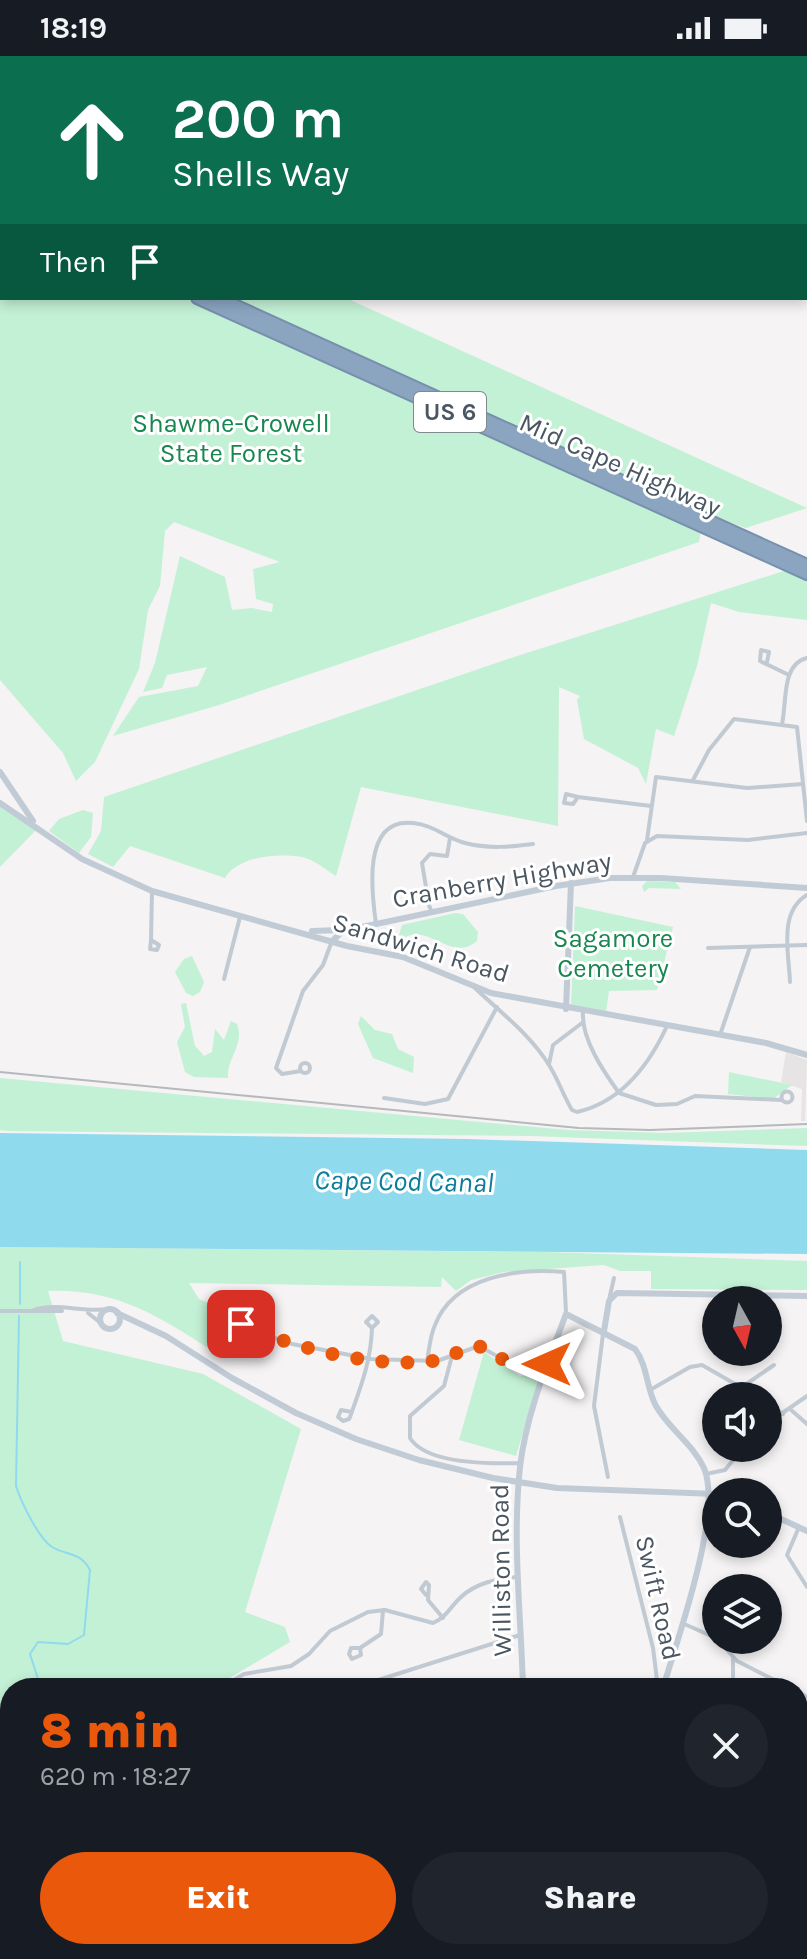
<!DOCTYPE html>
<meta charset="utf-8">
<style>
body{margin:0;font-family:Karla,sans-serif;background:#20242c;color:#f1f3f6;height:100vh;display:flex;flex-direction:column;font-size:30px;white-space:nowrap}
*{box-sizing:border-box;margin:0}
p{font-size:26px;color:#9ea1a6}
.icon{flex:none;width:44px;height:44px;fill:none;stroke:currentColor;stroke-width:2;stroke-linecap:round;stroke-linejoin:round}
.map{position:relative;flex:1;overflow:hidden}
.details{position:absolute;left:0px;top:1622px;width:808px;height:282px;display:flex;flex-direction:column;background:#171b24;border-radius:32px 32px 0 0;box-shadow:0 4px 12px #0003}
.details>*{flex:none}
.guide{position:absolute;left:0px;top:0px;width:808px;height:244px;box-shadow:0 4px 12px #0003;background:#0b6e4f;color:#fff;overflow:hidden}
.needle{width:52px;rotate:172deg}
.fabs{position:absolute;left:702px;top:1230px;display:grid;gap:16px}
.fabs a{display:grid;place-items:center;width:80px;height:80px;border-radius:50%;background:#171b24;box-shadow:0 4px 12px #0003;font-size:40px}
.pin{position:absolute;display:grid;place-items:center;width:68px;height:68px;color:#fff;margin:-34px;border-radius:16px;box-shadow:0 4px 12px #0006}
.me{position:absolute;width:88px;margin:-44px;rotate:270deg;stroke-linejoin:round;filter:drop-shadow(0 0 6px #0008)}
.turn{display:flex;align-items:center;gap:28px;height:168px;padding:0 40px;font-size:36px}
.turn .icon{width:104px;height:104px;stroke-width:2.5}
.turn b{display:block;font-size:56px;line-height:68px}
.then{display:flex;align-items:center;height:76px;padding:0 40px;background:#0003;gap:16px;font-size:30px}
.round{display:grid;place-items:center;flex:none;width:84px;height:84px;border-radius:42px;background:#20242c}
.head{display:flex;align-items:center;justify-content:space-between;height:136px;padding:0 40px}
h1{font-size:48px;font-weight:800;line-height:60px;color:#ea580c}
.cta{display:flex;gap:16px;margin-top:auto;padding:16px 40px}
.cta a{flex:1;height:92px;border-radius:48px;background:#ea580c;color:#fff;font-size:32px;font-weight:800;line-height:92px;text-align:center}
.cta a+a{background:#20242c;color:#f1f3f6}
.status{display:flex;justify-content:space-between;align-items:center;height:56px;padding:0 40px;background:#171b24;direction:ltr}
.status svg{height:22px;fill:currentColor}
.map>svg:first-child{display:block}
.education{fill:#e6e4e5}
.green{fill:#c3f1d5}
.water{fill:#90daee}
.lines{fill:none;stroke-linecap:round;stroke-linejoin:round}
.stream{stroke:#90daee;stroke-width:2}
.highway-casing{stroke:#7690ad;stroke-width:14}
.street{stroke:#c1cad2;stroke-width:4}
.secondary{stroke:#c1cbd6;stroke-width:6}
.highway{stroke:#8ba5c1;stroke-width:10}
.rail{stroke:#b5b8bd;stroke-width:2}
.route{stroke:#ea580c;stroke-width:14;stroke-dasharray:0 25.2}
.labels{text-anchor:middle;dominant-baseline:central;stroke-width:6;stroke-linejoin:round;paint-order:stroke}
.shield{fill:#fff;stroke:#808990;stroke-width:2}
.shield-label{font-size:24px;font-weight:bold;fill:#4a5661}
.park-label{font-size:26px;fill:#17864f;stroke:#fff}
.street-label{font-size:26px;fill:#4a5661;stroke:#fff}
.water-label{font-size:28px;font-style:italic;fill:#0c7c9b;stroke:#fff}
</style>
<div class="status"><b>18:19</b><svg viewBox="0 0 49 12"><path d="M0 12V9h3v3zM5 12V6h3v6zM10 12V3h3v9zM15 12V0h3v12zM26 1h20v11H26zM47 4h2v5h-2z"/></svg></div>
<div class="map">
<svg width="807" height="1903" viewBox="0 0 807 1903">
<rect width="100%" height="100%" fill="#f5f3f3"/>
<polygon class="education" points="786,996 807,1004 805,1065 801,1065 802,1033 781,1026"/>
<g class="green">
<polygon points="0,165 2,242 184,242 701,475 699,486 219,649 113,680 139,641 198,630 207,611 167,619 162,632 143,636 155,607 180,500 225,521 232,554 252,552 272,556 273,548 256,543 253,513 280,506 174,466 165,475 160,530 148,554 139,613 95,706 76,725 63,697 0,624"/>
<polygon points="229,242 346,242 807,452 746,472 703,457"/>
<path d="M787 514 807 523V564L739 556 711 547 697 610 674 680 656 673 646 728 638 712 584 683 577 644 580 640 559 631 558 770 361 731 336 820C326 814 313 803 302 801 279 797 238 800 225 822L130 790 113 811 88 798 101 775 104 741 511 602Z"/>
<polygon points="0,750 36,774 0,811"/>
<polygon points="83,754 93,757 91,781 79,797 49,775 59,763"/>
<polygon points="647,825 675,826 681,833 649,832 644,836 642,830"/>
<polygon points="575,850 673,871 657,934 609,935 606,956 571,950"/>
<path d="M455 857 463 858 478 876 477 885C451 907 429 867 404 882L399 879 402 869Z"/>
<polygon points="192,900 204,926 200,936 193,940 186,937 175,916 184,903"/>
<path d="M186 947 195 990 204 1000 212 996 215 973 224 984 231 965 237 968C245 989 226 1003 228 1022L194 1021 185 1016 177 986 185 971 181 948Z"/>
<polygon points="361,960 375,974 392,978 398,993 414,1001 413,1017 373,1002 358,968"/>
<polygon points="729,1016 792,1029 773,1043 728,1038"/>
<polygon points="0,1022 568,1074 665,1077 807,1072 807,1090 530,1080 7,1075 0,1074"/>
<path d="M0 1191 547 1196 807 1205V1234L651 1233V1215H620L604 1209 504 1216 471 1224 456 1235 442 1221 441 1231 189 1227 199 1243 222 1253 216 1255 208 1292C156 1258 112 1232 48 1235L63 1285 203 1318 301 1373 245 1556 285 1571 290 1586 213 1632H10V1894H78L75 1903H0Z"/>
<polygon points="484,1296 520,1320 541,1317 516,1400 459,1384"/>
<polygon points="281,1894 318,1894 327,1903 292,1903"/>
</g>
<polygon class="water" points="0,1077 467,1083 807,1094 807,1198 0,1191"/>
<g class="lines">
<g class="stream">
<polyline points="20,1248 20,1206"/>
<path d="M19 1260 16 1430C21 1446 39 1483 52 1491 67 1500 80 1495 90 1514L84 1579 68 1588 38 1586 30 1598 38 1623 70 1632"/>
<polyline points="127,1894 128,1900 137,1903"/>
</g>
<g class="highway-casing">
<g id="highway">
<polyline points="0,142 2,143"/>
<polyline points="0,151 2,152"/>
<polyline points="197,242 807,518"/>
<polyline points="219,242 807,509"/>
</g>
</g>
<g class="street">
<polyline points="715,0 716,2"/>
<polyline points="806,63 807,64"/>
<polyline points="767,606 769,596 761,594 760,605 789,619"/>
<path d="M782 668C787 647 781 608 807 602"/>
<polyline points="693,724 709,694 734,663 797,671 807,765"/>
<polyline points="578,741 566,738 564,747 573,748 578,741 651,750"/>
<polyline points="647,784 656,721 747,732 803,728"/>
<polyline points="633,821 645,787 657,780 748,784 807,777"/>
<polyline points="432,856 424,839 426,831 422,807 430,798 447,800 450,782"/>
<path d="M376 868C372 839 361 761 413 767 434 769 446 782 465 787 488 793 510 791 533 788"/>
<polyline points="151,884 150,893 157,894 159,889 151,884 152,835"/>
<polyline points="708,892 807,889"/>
<polyline points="224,923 240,861"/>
<path d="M790 926C789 898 778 856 807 839"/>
<path d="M475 932C501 957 530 978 549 1009 558 1023 563 1039 572 1054L577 1056C621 1046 649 1009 667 970"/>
<path d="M583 956C581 983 604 1016 619 1037L656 1049 677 1048 695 1040 781 1044"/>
<polyline points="720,979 750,891"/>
<circle cx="305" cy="1012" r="5"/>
<polyline points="549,1008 553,989 582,967"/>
<polyline points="301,1015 282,1018 276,1012 303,935 323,909 332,885"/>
<circle cx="787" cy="1041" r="5.5"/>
<polyline points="384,1042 425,1048 448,1043 497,951"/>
<polyline points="609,1244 614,1222"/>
<path d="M34 1254C57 1246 83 1257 108 1253"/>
<polyline points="0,1255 62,1255"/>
<polyline points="88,1257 102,1268"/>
<polyline points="252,1274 243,1277 240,1269 247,1266 252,1274 292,1288 371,1303 437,1305 479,1290 518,1312 547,1308"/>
<polyline points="603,1278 594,1350 608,1421"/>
<path d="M452 1300 444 1330 410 1360V1382C427 1409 492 1408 521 1407"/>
<path d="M427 1306C429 1294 430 1280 435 1269 454 1220 518 1212 564 1216L566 1257"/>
<polyline points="742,1331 774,1309"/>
<polyline points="650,1334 690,1311 702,1309 756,1340"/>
<polyline points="768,1347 783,1358"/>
<polyline points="790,1353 807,1368"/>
<path d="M352 1356 341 1354 338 1361 343 1365 349 1363 350 1361C361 1330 371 1305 372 1272L366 1266 372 1260 378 1266 372 1272"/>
<polyline points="768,1367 807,1340"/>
<polyline points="706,1418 725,1414 743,1392"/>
<polyline points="620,1461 653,1592 658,1632"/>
<polyline points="799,1471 787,1499 807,1531"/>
<polyline points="426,1539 421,1533 426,1526 429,1529 428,1544 443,1562"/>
<polyline points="682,1567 716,1582"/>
<polyline points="718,1584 737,1605 790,1632"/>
<polyline points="360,1592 361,1599 352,1603 349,1598 351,1592 360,1592 381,1578 383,1554"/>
<path d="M220 1632 244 1618 291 1610 309 1598 330 1575 368 1556 385 1554 433 1567C447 1561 450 1551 461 1541 476 1527 496 1523 516 1521"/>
<polyline points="353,1632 520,1579"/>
<polyline points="506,1632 523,1627"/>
<polyline points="588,1632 592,1632"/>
<polyline points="733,1632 733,1603"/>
<polyline points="798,1636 807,1641"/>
<polyline points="798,1729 807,1747"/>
<polyline points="322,1894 333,1903"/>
<polyline points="348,1903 353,1894"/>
<polyline points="402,1903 408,1894"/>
</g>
<g class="secondary">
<polyline points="0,716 33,765"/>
<polyline points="0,747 82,803 152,835 347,890 403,901 491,937 766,987 807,999"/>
<polyline points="312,875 341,874"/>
<polyline points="332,885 343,875 556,830 610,822 661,822 807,832"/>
<polyline points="566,953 571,827"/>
<circle cx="110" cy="1263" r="10"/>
<polyline points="117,1257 166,1280 232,1322 296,1357 356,1383 419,1404 493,1422 557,1432 716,1438"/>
<polyline points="604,1275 609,1245 617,1237 807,1240"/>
<polyline points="768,1457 807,1475"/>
<path d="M523 1632C521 1558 512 1485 520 1411 526 1359 548 1306 566 1258L635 1293C648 1310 646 1332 656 1350 669 1373 693 1388 704 1412 723 1457 677 1584 663 1632"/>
<polyline points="663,1894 664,1903"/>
<polyline points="484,1903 489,1894"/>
<polyline points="623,1903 629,1894"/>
</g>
<use href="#highway" class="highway"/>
<polyline class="rail" points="0,1016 579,1072 650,1074 807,1068"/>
</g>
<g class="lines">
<path class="route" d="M241 1268 249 1266 252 1274C307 1294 373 1312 433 1305 449 1303 463 1291 479 1290L518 1312 547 1308"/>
</g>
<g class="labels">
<rect class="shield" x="414" y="336" width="72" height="40" rx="6"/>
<g class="shield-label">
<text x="450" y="356">US 6</text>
</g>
<g class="park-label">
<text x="231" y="367">Shawme-Crowell<tspan x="231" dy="30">State Forest</tspan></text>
<text x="613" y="882">Sagamore<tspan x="613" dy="30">Cemetery</tspan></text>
</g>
<g class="street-label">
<text transform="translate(620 409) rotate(24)">Mid Cape Highway</text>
<text transform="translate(502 824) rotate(-10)">Cranberry Highway</text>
<text transform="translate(421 892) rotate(17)">Sandwich Road</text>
<text transform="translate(501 1514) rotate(-91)">Williston Road</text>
<text transform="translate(658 1542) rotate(77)">Swift Road</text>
</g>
<g class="water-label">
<text transform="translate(404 1125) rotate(1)">Cape Cod Canal</text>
</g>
</g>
</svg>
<div class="fabs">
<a><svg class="needle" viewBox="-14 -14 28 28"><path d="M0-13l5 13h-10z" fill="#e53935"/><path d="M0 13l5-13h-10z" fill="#9ea1a6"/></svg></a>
<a><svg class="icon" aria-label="sound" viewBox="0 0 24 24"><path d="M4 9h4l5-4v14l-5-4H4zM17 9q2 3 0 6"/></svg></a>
<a><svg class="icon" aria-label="search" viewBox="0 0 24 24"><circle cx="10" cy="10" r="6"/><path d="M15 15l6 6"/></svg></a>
<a><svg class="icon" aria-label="layers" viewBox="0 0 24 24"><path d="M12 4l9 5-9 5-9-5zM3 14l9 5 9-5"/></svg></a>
</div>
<div class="pin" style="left:241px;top:1268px;background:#d93025"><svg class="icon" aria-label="arrive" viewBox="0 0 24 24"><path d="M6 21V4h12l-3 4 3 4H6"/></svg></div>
<svg class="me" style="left:547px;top:1308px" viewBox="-20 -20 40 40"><path d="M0-17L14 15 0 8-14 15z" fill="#ea580c" stroke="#fff" stroke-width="4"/></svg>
<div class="guide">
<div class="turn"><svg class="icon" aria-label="ahead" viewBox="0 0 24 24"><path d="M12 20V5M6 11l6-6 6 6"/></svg><div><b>200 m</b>Shells Way</div></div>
<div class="then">Then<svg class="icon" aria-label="arrive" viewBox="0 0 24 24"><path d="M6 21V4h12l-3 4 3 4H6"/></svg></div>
</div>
<section class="details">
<div class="head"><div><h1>8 min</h1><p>620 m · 18:27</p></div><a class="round"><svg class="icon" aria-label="close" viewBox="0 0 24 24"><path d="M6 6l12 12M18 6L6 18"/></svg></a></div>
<div class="cta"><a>Exit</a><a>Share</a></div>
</section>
</div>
